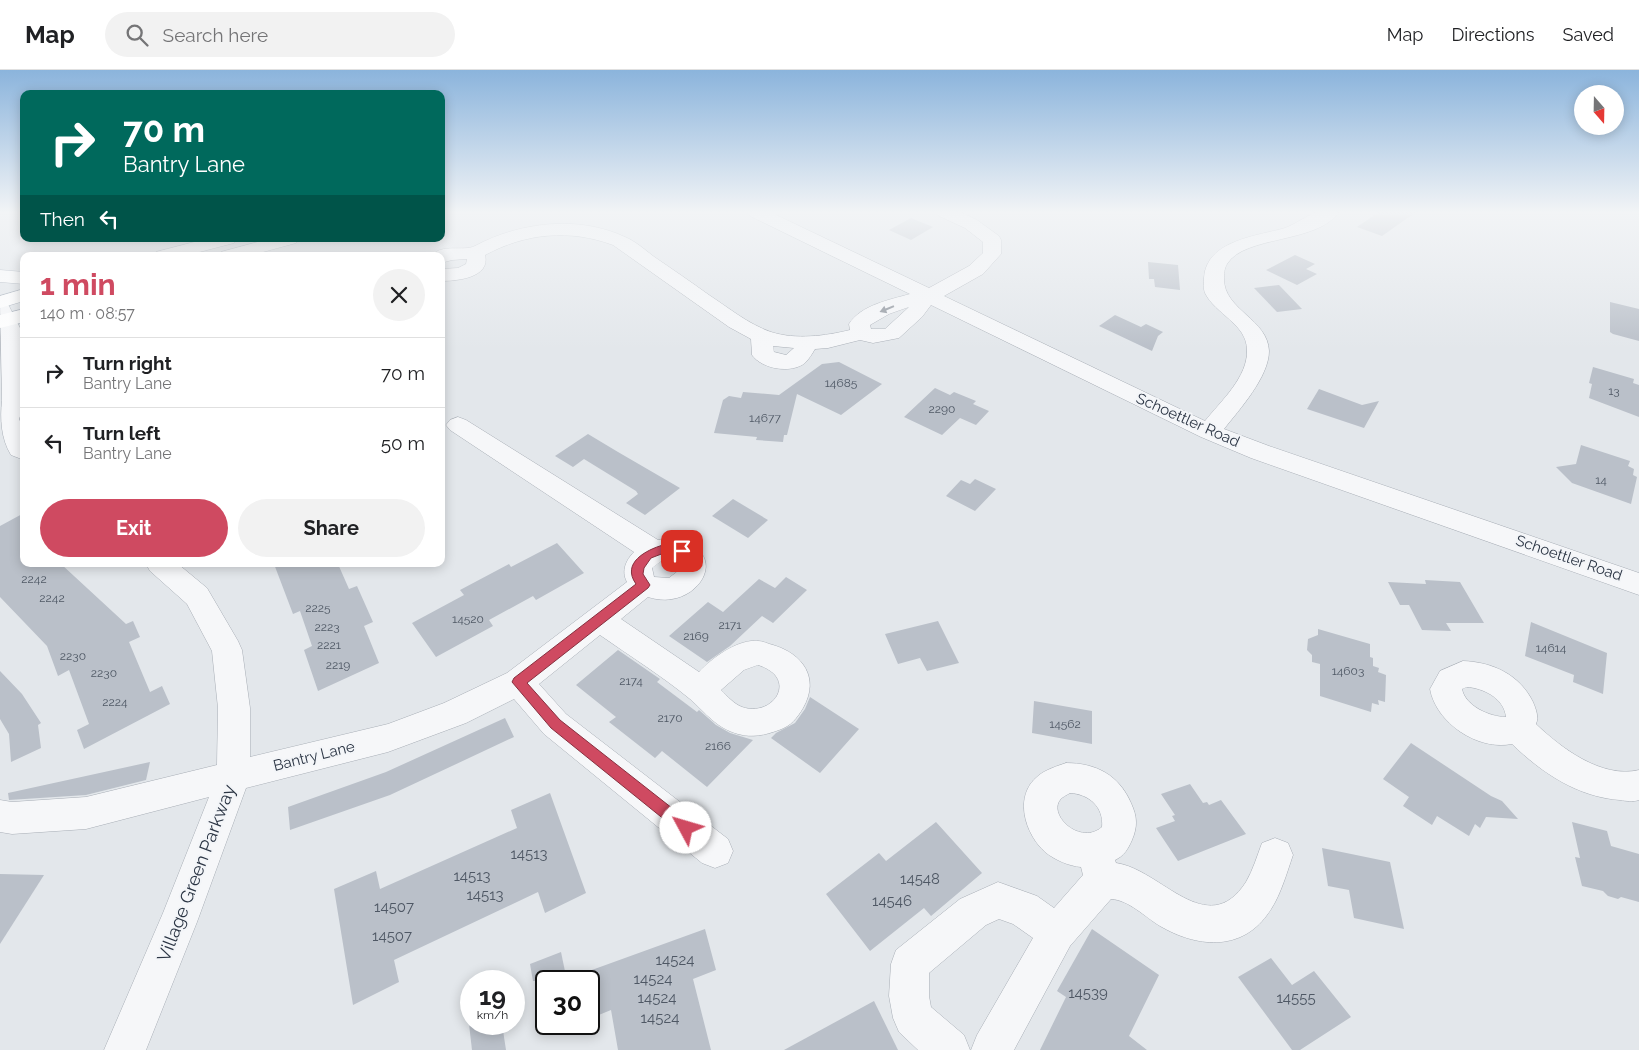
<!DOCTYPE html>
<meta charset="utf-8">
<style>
body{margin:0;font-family:Raleway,sans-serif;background:#f2f2f2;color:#202124;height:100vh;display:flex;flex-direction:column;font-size:19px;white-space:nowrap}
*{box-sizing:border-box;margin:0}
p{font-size:16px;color:#757577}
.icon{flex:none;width:28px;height:28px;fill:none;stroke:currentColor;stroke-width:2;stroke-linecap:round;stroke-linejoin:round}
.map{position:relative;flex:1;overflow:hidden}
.sheet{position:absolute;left:20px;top:182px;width:425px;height:315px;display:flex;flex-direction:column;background:#fff;border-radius:10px;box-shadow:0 2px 12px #0003}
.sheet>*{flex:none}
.hud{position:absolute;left:20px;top:20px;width:425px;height:152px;border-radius:10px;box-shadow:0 2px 12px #0003;background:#00695c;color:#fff;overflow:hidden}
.needle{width:32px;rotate:160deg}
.buttons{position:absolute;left:1574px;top:15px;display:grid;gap:10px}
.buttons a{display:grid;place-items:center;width:50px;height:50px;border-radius:50%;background:#fff;box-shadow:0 2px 12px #0003;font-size:25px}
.speed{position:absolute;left:460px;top:900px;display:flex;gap:10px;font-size:25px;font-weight:700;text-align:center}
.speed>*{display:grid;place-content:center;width:65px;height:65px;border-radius:50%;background:#fff;box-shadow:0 2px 12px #0003;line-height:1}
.speed small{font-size:12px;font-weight:400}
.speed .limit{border:2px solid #111;border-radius:8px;background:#fff;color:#111}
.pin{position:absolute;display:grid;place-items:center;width:42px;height:42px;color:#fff;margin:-21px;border-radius:10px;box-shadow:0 2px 8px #0006}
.me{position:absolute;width:55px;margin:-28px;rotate:309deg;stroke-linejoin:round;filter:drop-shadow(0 0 4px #0008)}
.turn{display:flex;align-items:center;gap:18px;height:105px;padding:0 20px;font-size:22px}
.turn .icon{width:65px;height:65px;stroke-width:2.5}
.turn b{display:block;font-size:35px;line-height:42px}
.then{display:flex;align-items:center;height:48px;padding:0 20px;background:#0003;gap:10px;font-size:19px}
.round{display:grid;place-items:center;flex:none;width:52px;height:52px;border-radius:26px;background:#f2f2f2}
.headline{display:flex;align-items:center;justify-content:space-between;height:85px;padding:0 20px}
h1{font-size:30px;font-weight:700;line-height:38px;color:#cf4a61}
.cta{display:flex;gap:10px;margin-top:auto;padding:10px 20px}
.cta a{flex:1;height:58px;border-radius:30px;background:#cf4a61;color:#fff;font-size:20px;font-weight:700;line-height:58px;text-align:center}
.cta a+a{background:#f2f2f2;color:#202124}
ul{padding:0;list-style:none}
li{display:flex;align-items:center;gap:15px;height:70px;padding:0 20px;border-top:1px solid #e0e0e0}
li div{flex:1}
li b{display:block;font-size:19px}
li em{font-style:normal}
header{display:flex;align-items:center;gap:30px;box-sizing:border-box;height:70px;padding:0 25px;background:#fff;border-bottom:1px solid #e0e0e0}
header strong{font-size:24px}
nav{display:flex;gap:28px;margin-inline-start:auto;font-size:18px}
.search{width:350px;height:45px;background:#f2f2f2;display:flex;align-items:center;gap:12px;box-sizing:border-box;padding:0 18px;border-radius:28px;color:#757577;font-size:19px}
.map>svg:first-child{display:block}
.building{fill:#bac0c9}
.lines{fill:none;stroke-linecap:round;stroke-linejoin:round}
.minor-casing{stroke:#a8aeb6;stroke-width:1}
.major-casing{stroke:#a2abb7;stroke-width:1}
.minor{fill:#f6f7f9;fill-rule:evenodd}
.major{fill:#fff;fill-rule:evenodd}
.oneway{fill:#90969e}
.route{fill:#cf4a61;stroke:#87303f}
.labels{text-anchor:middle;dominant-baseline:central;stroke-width:4;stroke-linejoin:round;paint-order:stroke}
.number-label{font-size:12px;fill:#4f5865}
.street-label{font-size:15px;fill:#2b3544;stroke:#f3f5f8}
.near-number-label{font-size:15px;fill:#4f5865}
.near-street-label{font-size:18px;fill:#2b3544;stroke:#f3f5f8}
</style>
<header>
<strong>Map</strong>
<div class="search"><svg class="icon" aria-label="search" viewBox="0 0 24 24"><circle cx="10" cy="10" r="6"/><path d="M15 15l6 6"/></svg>Search here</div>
<nav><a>Map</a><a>Directions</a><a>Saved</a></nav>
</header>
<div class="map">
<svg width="1639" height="980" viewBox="0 0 1639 980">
<rect width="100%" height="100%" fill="#e3e7eb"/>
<g class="building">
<polygon points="1379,142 1416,142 1382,166 1357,157"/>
<polygon points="911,148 933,157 911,170 889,160"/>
<polygon points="1295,185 1315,194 1306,199 1317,204 1297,215 1266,200"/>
<polygon points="1148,192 1178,195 1180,220 1155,217 1154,209 1149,209"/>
<polygon points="1279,215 1302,239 1277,242 1254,218"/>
<polygon points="1610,232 1639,239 1639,271 1613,264 1610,262"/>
<polygon points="1115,245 1141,257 1146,254 1163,262 1158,266 1152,281 1099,256"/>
<polygon points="839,292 882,314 841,345 797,324 787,365 784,365 783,372 756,370 757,367 714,363 723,330 729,326 741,328 743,322 779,325 822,294"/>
<polygon points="1593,297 1634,309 1633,313 1639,315 1639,347 1589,328 1592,314 1589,313"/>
<polygon points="935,318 950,325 954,322 976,331 973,334 989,341 976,355 960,348 942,365 904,347"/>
<polygon points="1319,319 1362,335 1379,331 1364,358 1307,339"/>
<polygon points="588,364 618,382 680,418 645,445 626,433 638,424 636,421 584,389 573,397 555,386"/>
<polygon points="1581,375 1630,391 1628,396 1634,399 1633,405 1637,407 1631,434 1572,413 1556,397 1576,394"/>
<polygon points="975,409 996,419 975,441 946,426 961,410 970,414"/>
<polygon points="733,429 768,450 748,468 712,446"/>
<polygon points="24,443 24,494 61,494 126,554 133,551 140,567 129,572 150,622 162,616 170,634 84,679 77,660 89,654 69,600 58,606 47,576 0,527 0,456"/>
<polygon points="557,473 584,503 536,530 533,526 489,550 493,556 436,587 412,553 464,525 460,520 509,494 511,497"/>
<polygon points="274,494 338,494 349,519 357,516 373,552 364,556 379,593 318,621 304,580 312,576 300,541 293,544"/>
<polygon points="786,507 807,520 773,553 762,546 730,576 707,592 669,566 708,532 723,542 759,509 775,518"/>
<polygon points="1425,510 1460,512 1484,553 1446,553 1451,561 1422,560 1409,535 1400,535 1388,512 1426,514"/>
<polygon points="938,551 959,593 927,601 920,588 898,594 885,564"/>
<polygon points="1531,552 1607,583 1603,624 1573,612 1574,605 1525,586"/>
<polygon points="1318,559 1370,574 1370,587 1373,588 1373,596 1379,598 1378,602 1386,605 1385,632 1378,630 1379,635 1372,633 1371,642 1320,626 1320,594 1312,592 1312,585 1307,580 1308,569 1318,565"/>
<polygon points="618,580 660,609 657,612 697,642 699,640 716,655 730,663 753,670 707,717 662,681 655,688 609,652 616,647 576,615"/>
<polygon points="0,601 22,624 41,653 38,655 41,678 11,692 9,664 0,649"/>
<polygon points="810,627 859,659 820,703 771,668 776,663 795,653 805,639"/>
<polygon points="1034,631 1092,641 1092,674 1032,663"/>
<polygon points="505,648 514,667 390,725 290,760 288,737 386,702"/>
<polygon points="1411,673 1491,726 1502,731 1518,749 1486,747 1480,758 1475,754 1469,766 1437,746 1432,755 1403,736 1409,727 1383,709"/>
<polygon points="150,692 146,710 86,725 9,730 8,723"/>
<polygon points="1190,714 1203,733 1207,732 1209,735 1221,730 1246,764 1178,791 1156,758 1175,751 1172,746 1175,745 1161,724"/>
<polygon points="550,723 586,823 545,843 538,822 394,890 399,912 353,935 334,819 376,801 380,819 517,758 511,740"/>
<polygon points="936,752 982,803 931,846 924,838 870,881 826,824 879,783 886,791"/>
<polygon points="1572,752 1607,761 1611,776 1639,784 1639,832 1621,827 1618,829 1608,826 1603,821 1582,816 1575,787 1580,788"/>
<polygon points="1322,778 1390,792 1404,859 1354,848 1349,820 1328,816"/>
<polygon points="0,804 44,805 0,874"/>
<polygon points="705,859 716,900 693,909 711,980 618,980 611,940 589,949 589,901"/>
<polygon points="1092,859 1159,905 1129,966 1147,980 1040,980 1066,927 1057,921"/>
<polygon points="561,882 567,911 533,911 530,894"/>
<polygon points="1271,888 1292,915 1314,901 1351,947 1300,980 1292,980 1238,907"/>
<polygon points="874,931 898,980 784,980"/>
<polygon points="469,954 502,954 506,980 472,980"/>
</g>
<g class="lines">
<g class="minor-casing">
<g id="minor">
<path d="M747 142H770L929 218 969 196 983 183V172L965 158 939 146 936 142H960L977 150 999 166 1001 170V184L983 204 944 226 1205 351C1221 331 1248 307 1247 280 1247 254 1215 244 1205 223 1203 218 1204 213 1204 208 1206 170 1258 166 1285 158 1296 154 1310 143 1320 142 1326 141 1333 142 1339 142 1317 174 1245 165 1227 194 1224 199 1224 204 1224 209 1224 240 1268 249 1269 281 1269 307 1239 340 1224 359L1269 376 1639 503V525L1251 388 1201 367 931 235 922 247 899 268 873 273 860 270 828 278 815 279C812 284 809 289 805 293 791 304 762 299 752 285L751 269 729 257 613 175C570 159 526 163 485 185 491 208 456 211 441 211V199L458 198 466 194 467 189 452 190 441 193V186H432C441 173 463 182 475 176 520 152 578 145 625 167 635 171 644 179 653 186 672 199 691 212 709 225 729 238 748 254 771 262 796 270 825 266 850 260L849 254C861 235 889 230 910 224L750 146ZM909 237 885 259H871L870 255 889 244ZM773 276 794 278 786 285 774 282Z"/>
<path d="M0 230 7 232 21 260 24 336 19 349 24 360V390L11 385C1 369 0 348 2 331Z"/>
<path d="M458 347 466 350 658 470C665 468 674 470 681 472 732 484 696 543 648 527L621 549 699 602C712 588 738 569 758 571 763 571 768 574 773 575 803 584 820 608 803 638 797 648 791 656 779 660 765 665 753 668 738 664 716 658 706 643 690 629 662 606 630 586 600 565L539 614 566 644 728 769 733 781 728 793 715 798 702 793 544 664 514 629 466 653 388 682 246 718 197 852 146 980H104L163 843 209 727 86 759 12 764 0 762V730L12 732 86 727 217 695 218 638 212 581 187 534 150 501 146 494H178L207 518 238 571 242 580 250 638V687L388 654 444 633 507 603 627 512C621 501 626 490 634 482L450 360 446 355 450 350ZM664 489 674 490 678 493V501L669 508 654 507 652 498ZM758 595C800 608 773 648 742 637 734 634 727 626 721 620L744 600Z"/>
<path d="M1463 591C1493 592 1520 605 1533 632 1536 639 1539 647 1536 654 1561 678 1602 709 1639 700V730C1633 732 1626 731 1620 730 1578 727 1542 703 1512 674 1478 681 1436 653 1430 619L1440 601ZM1467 617C1483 618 1504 628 1506 647 1490 647 1465 636 1462 619Z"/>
<path d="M1066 693C1096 693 1119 705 1131 733 1137 746 1138 756 1132 770 1128 779 1124 786 1115 790L1116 793C1161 799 1207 872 1246 812 1253 800 1257 786 1262 773L1275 768 1288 773 1293 785C1286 805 1280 828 1267 845 1240 882 1196 877 1160 856 1145 847 1129 830 1111 829L1070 876 1014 980H971L977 965 1033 868 1013 854 999 849 986 855 929 903V926L931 937 964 965 970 980H918L899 962 893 948 889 926 891 894 896 880 960 829 998 812 1037 826 1054 838 1083 805 1081 797C1069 796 1055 790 1045 782 1025 764 1013 726 1038 706 1045 700 1057 696 1066 693ZM1070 723C1089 724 1104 737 1102 757 1080 776 1048 745 1060 730 1062 727 1067 725 1070 723Z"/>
</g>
</g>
<g class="major-casing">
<g id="major">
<polygon points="206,169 236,169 234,173 184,186 153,186 156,182"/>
<polygon points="269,169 298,169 296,173 248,186 218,186 221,182"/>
<polygon points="0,200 24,202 24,214 0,212"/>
<polygon points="24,219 24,231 0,238 0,226"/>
<polygon points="24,239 24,252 0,258 0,245"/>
</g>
</g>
<use href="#minor" class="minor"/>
<use href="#major" class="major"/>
</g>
<defs><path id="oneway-solid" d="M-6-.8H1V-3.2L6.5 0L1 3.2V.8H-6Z" transform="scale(1.25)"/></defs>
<use class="oneway" href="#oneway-solid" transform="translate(887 239) rotate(158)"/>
<linearGradient id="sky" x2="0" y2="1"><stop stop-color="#8bb4dc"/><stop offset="0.51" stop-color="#f2f4f6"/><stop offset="1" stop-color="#f2f4f6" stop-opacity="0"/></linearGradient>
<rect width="1639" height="279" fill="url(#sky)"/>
<path class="route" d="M663 475 682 477 687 481 682 485 664 483 651 488 644 498 643 504 650 515 648 518 527 613 560 650 691 753 693 758 691 763 686 765 681 763 551 658 512 612 514 608 636 514C621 493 646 480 663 475Z"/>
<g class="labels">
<g class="number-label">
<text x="841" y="313">14685</text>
<text x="1614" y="321">13</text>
<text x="942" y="339">2290</text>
<text x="765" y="348">14677</text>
<text x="1601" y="410">14</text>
<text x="34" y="509">2242</text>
<text x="52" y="528">2242</text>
<text x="318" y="538">2225</text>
<text x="468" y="549">14520</text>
<text x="730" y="555">2171</text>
<text x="327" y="557">2223</text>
<text x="696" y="566">2169</text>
<text x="329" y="575">2221</text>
<text x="1551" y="578">14614</text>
<text x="73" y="586">2230</text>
<text x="338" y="595">2219</text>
<text x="1348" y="601">14603</text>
<text x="104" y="603">2230</text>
<text x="631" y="611">2174</text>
<text x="115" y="632">2224</text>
<text x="670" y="648">2170</text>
<text x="1065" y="654">14562</text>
<text x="718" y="676">2166</text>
</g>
<g class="street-label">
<text transform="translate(1188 350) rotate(24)">Schoettler Road</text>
<text transform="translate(1569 488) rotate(19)">Schoettler Road</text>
<text transform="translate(314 686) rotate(-14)">Bantry Lane</text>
</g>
<g class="near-number-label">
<text x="529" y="784">14513</text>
<text x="472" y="806">14513</text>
<text x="920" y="809">14548</text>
<text x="485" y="825">14513</text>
<text x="892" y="831">14546</text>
<text x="394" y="837">14507</text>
<text x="392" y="866">14507</text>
<text x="675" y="890">14524</text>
<text x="653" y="909">14524</text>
<text x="1088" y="923">14539</text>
<text x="657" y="928">14524</text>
<text x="1296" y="928">14555</text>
<text x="660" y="948">14524</text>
</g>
<g class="near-street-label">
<text transform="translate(196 803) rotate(-69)">Village Green Parkway</text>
</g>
</g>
</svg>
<div class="buttons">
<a><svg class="needle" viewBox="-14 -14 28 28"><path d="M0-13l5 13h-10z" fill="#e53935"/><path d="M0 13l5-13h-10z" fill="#757577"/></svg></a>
</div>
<div class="speed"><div>19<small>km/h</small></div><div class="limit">30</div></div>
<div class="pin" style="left:682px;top:481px;background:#d93025"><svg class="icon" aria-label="arrive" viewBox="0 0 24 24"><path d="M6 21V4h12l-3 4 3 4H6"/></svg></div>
<svg class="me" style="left:686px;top:758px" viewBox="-20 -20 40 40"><circle r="19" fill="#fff"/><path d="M0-13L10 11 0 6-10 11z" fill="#cf4a61"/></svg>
<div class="hud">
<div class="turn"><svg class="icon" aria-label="right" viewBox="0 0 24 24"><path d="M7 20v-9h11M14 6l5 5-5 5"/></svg><div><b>70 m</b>Bantry Lane</div></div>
<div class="then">Then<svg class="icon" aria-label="left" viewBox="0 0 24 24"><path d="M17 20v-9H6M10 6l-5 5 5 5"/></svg></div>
</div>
<section class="sheet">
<div class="headline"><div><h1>1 min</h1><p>140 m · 08:57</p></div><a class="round"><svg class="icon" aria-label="close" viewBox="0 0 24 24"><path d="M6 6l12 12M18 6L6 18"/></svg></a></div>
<ul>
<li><svg class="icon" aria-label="right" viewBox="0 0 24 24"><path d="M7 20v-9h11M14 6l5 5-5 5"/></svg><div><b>Turn right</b><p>Bantry Lane</p></div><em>70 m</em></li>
<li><svg class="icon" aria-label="left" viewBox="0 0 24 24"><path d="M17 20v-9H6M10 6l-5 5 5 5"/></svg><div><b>Turn left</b><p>Bantry Lane</p></div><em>50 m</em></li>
</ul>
<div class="cta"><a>Exit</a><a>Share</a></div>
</section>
</div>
